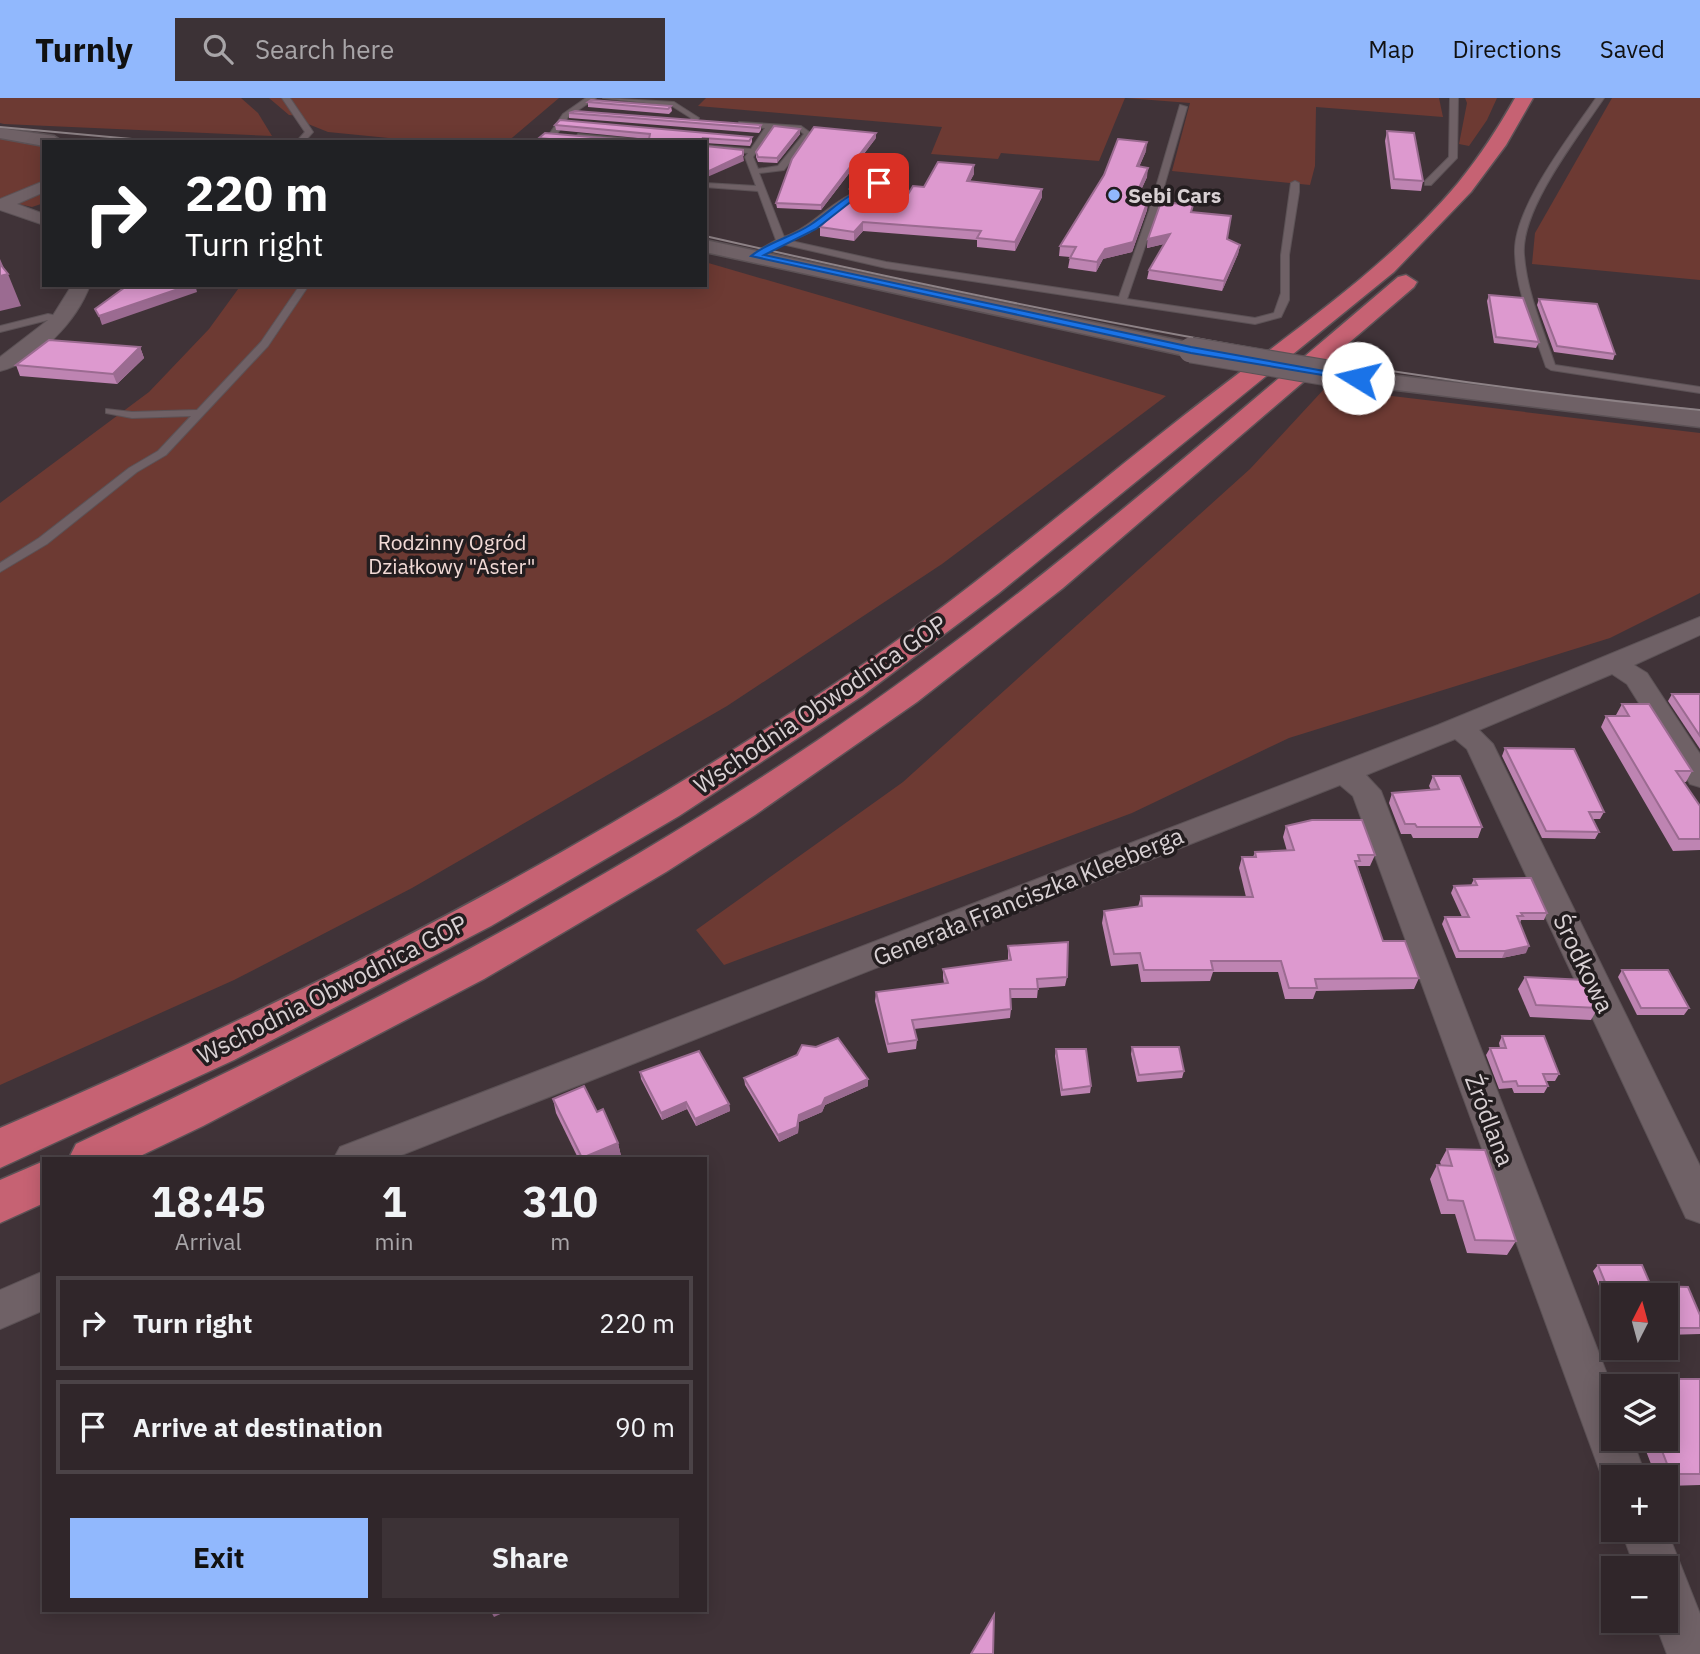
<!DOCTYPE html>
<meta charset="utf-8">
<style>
body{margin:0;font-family:"IBM Plex Sans",sans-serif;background:#3c3236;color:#f1f3f6;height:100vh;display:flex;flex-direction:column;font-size:26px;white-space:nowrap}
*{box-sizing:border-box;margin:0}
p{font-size:23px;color:#a8a5a8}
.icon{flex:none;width:38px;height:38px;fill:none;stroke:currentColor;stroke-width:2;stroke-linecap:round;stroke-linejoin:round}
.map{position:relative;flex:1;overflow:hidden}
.panel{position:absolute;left:42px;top:1059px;width:665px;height:455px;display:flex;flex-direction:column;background:#30262a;border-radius:0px;box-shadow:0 4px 18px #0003,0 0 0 2px #4b4347}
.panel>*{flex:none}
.banner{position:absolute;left:42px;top:42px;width:665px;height:147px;border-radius:0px;box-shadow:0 4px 18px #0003,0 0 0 2px #4b4347;background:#202124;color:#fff;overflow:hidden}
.needle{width:46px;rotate:6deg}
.controls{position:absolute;left:1601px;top:1185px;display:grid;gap:14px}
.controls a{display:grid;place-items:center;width:77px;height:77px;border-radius:0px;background:#30262a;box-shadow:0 4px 18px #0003,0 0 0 2px #4b4347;font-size:35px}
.pin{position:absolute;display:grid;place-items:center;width:60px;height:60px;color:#fff;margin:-30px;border-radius:14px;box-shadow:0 4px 10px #0006}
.me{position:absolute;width:77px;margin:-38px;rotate:279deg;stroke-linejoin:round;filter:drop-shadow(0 0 5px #0008)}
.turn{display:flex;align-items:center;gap:24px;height:147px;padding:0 28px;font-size:32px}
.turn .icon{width:91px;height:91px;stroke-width:2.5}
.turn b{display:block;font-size:49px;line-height:60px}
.eta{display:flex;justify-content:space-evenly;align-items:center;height:119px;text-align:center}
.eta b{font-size:42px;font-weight:700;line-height:49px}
.button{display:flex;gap:14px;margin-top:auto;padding:14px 28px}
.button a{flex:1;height:80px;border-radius:0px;background:#91b8fd;color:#111;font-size:28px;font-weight:700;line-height:80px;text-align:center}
.button a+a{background:#3c3236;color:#f1f3f6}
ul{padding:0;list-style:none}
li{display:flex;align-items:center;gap:21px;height:94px;margin:0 14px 10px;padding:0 14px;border:4px solid #4b4347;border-radius:0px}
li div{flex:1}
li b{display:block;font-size:26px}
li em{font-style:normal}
header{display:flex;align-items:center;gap:42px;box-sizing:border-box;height:98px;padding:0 35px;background:#91b8fd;color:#111}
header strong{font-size:33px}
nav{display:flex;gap:38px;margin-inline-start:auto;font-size:24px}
.search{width:490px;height:63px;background:#3c3236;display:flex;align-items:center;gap:18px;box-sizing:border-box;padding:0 24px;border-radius:0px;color:#a8a5a8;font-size:26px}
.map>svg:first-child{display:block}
.green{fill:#6d3a33}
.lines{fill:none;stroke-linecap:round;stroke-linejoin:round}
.service-casing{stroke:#5c5256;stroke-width:2}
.minor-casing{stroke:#5c5256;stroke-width:2}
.tertiary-casing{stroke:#5c5256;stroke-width:3}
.motorway-casing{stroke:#5c5256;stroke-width:3}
.service{fill:#6f6166;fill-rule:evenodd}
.minor{fill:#6f6166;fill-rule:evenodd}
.tertiary{fill:#6f6166;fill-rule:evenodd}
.motorway{fill:#c66273;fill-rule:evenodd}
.tram{stroke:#8d8286;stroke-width:2}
.tertiary-bridge-casing{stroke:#5c5256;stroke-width:27;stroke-linecap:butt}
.tertiary-bridge{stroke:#6f6166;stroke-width:25}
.wall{fill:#be84b2}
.shaded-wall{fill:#9b6b91}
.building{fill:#dd99cf;stroke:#9b6b91;stroke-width:2}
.route{fill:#1a73e8;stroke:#114b97;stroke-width:2}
.poi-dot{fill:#91b8fd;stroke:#231d1f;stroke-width:2.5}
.labels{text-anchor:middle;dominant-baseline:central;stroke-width:7;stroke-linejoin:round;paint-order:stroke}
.far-poi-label{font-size:21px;font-weight:bold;fill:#d9d1d4;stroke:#231d1f;text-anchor:start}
.far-park-label{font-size:21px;fill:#f2dad6;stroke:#231d1f}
.street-label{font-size:24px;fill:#d9d1d4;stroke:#231d1f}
</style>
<header>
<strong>Turnly</strong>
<div class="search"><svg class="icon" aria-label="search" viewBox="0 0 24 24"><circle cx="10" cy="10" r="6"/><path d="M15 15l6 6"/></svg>Search here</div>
<nav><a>Map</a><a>Directions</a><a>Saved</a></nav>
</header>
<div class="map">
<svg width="1700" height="1556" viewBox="0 0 1700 1556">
<rect width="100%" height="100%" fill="#403338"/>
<g class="green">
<polygon points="0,0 241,0 258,15 272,38 4,26 0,25"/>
<polygon points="269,0 559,0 507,44 429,44 328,34 308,26 301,18 289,17"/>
<polygon points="706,0 1125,0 1099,63 1001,55 998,61 931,56 942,29 698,8"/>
<polygon points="1126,0 1439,0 1443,19 1316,9 1315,68 1310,87 1172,73 1190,5"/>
<polygon points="1465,0 1497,0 1487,22 1469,48 1459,46 1467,5"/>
<polygon points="1612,0 1700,0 1700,182 1532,166 1535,135"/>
<polygon points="0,40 44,47 44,105 32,109 0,102"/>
<polygon points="705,164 1166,298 942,466 727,608 412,790 234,882 0,987 0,405 149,294 209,231 241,187 705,187"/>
<polygon points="1325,290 1700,335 1700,495 1610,540 1289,640 1132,715 724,867 696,832 903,684 1250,371"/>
</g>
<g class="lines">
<g class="service-casing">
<g id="service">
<polygon points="282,0 290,0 313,34 304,44 296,44 305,34"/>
<polygon points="586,0 596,0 568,19 552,44 544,44 563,16"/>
<polygon points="603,0 674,4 699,20 696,24 690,24 691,20 672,8"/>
<polygon points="1450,0 1458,0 1457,60 1431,87 1425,87 1425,83 1449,59"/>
<path d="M1596 0H1604C1579 37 1520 112 1524 157 1527 195 1543 231 1555 267L1700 289V295L1551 272 1546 269C1534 233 1516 194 1515 155 1513 110 1571 37 1596 0Z"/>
<path d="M1180 7 1187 9 1157 113 1127 201 1255 220 1274 215 1281 195V157L1291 85 1295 83 1299 85V94L1289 157V202L1281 219 1255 226 886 170 782 146 755 161 752 160V156L776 142 758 93 705 89V85L756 88 745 59 748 55 705 51V47L751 51 765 30 742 28 739 24 801 28 812 36 784 72 759 75 784 139C811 130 829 105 856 94L849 91 864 80 882 83 884 88 850 103 810 134 791 143 886 164 1119 199 1149 113ZM773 30 799 32 804 36 778 68 758 71 753 59ZM866 85 876 87 863 92 859 90Z"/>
<polygon points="578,36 645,42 649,44 575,40"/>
<polygon points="300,187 309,187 268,248 166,357 137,374 47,446 0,474 0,465 39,440 129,370 158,353 191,318 132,320 106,315 106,311 132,314 197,312 261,244"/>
<polygon points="48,216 67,220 62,223 48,222 0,234 0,228"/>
</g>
</g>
<g class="minor-casing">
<g id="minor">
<polygon points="44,83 44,94 17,106 44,116 44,127 0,112 0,101"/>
<path d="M72 187H90C77 223 38 264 0 273V259L52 219Z"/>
<polygon points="1700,519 1700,537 1634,567 1647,575 1700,656 1700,689 1690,686 1627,586 1612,576 1479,632 1493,646 1700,1068 1700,1125 1686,1120 1467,651 1455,641 1366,677 1381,693 1614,1294 1614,1340 1632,1340 1646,1379 1614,1379 1614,1397 1608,1395 1602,1379 1353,698 1340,687 394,1060 334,1060 340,1049 1438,627"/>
<polygon points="44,1173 44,1212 0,1231 0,1192"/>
<polygon points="1666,1430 1700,1516 1700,1556 1667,1556 1654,1522 1666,1522 1666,1470 1635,1470 1621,1432"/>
</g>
</g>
<g class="tertiary-casing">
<g id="tertiary">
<polygon points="0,30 54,38 63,44 44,44 44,48 0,40"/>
<polygon points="705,142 1191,245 1200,247 1203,252 1200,257 1191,259 705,154"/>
<polygon points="1381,276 1700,313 1700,329 1372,289 1368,284 1372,279"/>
</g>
</g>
<g class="motorway-casing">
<g id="motorway">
<path d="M1515 0H1533L1506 47 1471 94 1394 174 999 495 862 598 679 718 491 828 234 962 0 1070V1030C289 906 574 761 836 585 957 504 1068 409 1182 319 1276 244 1381 177 1458 85 1480 58 1498 30 1515 0Z"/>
<path d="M1406 177 1417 184 1414 189 1063 490 917 604 755 717 666 774 484 881 203 1028 136 1060H69L76 1046C331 927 584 800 818 642 1023 503 1209 339 1398 179Z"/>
<polygon points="44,1063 44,1105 0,1125 0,1082"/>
</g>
</g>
<use href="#service" class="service"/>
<use href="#minor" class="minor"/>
<use href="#tertiary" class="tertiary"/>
<use href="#motorway" class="motorway"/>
<g class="tram">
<polyline points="0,29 165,44"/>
<path d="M705 138C1036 213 1361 279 1700 312"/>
</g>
<g class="tertiary-bridge-casing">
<polyline id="tertiary-bridge" points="1191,252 1381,284"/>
</g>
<use href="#tertiary-bridge" class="tertiary-bridge"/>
</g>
<g class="wall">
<polygon points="588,4 671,8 672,13 669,16 588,9"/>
<polygon points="569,15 761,27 761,32 759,35 569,20"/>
<polygon points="555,27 752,39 752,44 750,48 705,45 705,44 540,44 539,40 648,41 556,32"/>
<polygon points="800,31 800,36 777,65 758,64 756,59 756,54"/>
<polygon points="1387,33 1423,83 1421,93 1391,91 1385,43"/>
<polygon points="876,40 821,112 777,110 776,105"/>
<polygon points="1146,53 1139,69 1147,79 1137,101 1148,102 1147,112 1132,154 1103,161 1096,174 1068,170 1070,159 1059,158 1060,148"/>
<polygon points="974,76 970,83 1042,91 1042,99 1015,153 977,149 977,142 863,133 854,143 820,138 820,129 907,98 924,89"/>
<polygon points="1191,114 1227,141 1240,147 1238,156 1222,193 1147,181 1149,172 1164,146 1147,150 1148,141"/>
<polygon points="1489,197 1539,244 1536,250 1494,245 1487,203"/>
<polygon points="1539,201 1615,256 1613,262 1554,254 1537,207"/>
<polygon points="140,249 144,260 117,286 20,278 16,267"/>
<polygon points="1672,596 1700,596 1700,651 1668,603"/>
<polygon points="1622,606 1692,673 1686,684 1683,684 1700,708 1700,752 1673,753 1601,629 1606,618 1617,618 1616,617"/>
<polygon points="1505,650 1604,714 1600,721 1593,721 1599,734 1595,741 1542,740 1502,658"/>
<polygon points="1433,678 1482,729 1478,740 1413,740 1411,736 1401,736 1389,705 1392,695 1431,692 1429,688"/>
<polygon points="1286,728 1375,757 1370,768 1358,768 1358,770 1383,843 1419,880 1414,891 1316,893 1313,901 1285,901 1278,874 1213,874 1210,883 1141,884 1138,866 1111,868 1102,825 1104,813 1138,809 1141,798 1246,799 1239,770 1242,759 1253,759 1255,754 1287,753 1283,739"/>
<polygon points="1474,781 1547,815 1544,822 1521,822 1520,825 1526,855 1502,860 1456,860 1442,826 1445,819 1462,819 1451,795 1454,788 1471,787"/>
<polygon points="1008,848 1067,879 1065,888 1038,890 1037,900 1011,900 1011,911 1010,920 914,931 917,942 916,951 888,955 875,903 876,894 944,885 943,880 943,871 1008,862"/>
<polygon points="1622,872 1689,910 1684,917 1637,917 1618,879"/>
<polygon points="1525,879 1598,910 1591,922 1530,919 1518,891"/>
<polygon points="1502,938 1559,976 1555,983 1546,983 1548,988 1544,995 1514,995 1512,990 1499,991 1486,957 1490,950 1500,950 1499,945"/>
<polygon points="1132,949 1184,973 1182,980 1137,984 1131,956"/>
<polygon points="1056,951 1091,988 1090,995 1061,998 1055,958"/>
<polygon points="640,974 729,1006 730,1013 696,1028 687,1011 662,1022 641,981"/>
<polygon points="744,980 868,981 868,988 825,1007 822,1014 799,1024 798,1035 779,1044 745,987"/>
<polygon points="553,1001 597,1014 618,1045 621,1058 616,1060 578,1060 556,1015"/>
<polygon points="1447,1051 1516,1143 1507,1157 1467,1155 1455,1116 1441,1116 1430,1081 1437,1067 1441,1067 1440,1064"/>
<polygon points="1598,1167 1651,1188 1700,1217 1700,1236 1666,1237 1666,1197 1614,1197 1614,1225 1593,1173"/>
<polygon points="1633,1281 1700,1281 1700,1387 1666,1388 1666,1379 1656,1379 1641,1340 1666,1340 1666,1288 1627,1288"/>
</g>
<g class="shaded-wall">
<polygon points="800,31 800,36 777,65 777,60"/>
<polygon points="876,35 876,40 821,112 821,107"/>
<polygon points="1147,44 1146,53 1135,78 1137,68"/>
<polygon points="743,57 744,63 705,80 705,75"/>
<polygon points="974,67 974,76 966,91 967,83"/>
<polygon points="1148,70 1147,79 1132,111 1134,101"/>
<polygon points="1042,91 1042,99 1015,153 1015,144"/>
<polygon points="1148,102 1147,112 1132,154 1103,161 1096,174 1097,164 1105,151"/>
<polygon points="863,124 863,133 854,143 854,134"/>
<polygon points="1170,136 1168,145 1147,150 1148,141"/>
<polygon points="1240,147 1238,156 1222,193 1224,183"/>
<polygon points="0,161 7,177 8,176 21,208 0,213"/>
<polygon points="190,187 204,187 196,190 197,194 102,227 99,218"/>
<polygon points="140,249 144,260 117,286 113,276"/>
<polygon points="1529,848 1526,855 1502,860 1505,853"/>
<polygon points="868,981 868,988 825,1007 822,1014 799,1024 798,1035 779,1044 778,1037 799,1017 825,1000"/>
<polygon points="686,1004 687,1011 662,1022 661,1015"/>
<polygon points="729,1006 730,1013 696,1028 695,1021"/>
<polygon points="618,1045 621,1058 616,1060 582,1060"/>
<polygon points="490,1512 509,1512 494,1519"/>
</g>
<g class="building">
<polygon points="591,2 671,8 668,11 588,4"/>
<polygon points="575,13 761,27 759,30 569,15"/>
<polygon points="560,22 752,39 749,43 703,40 704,44 580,44 539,40 545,35 614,41 649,41 650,36 555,27"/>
<polygon points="774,28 800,31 777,60 758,59 756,54"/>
<polygon points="814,29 876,35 821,107 776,105 792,61"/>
<polygon points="1387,33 1414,35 1423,83 1394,81"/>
<polygon points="1118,41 1147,44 1137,68 1148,70 1134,101 1148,102 1133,144 1105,151 1097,164 1070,160 1076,149 1060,148 1104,77"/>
<polygon points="705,48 743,52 743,57 705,75"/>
<polygon points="938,64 974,67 967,83 1042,91 1015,144 977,140 981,133 863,124 854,134 820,129 852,96 859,94 907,98 913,88 924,89"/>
<polygon points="1161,104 1193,107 1191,114 1231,118 1227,141 1240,147 1224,183 1149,172 1170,136 1148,141"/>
<polygon points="0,166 8,176 0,178"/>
<polygon points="128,187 190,187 99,218 95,211"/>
<polygon points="1489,197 1523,200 1539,244 1496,239"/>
<polygon points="1539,201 1597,206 1615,256 1557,248"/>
<polygon points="49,242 140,249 113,276 16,267"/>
<polygon points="1672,596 1700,596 1700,638"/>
<polygon points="1622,606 1649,606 1692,673 1676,673 1700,708 1700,741 1679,741 1606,618 1629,618"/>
<polygon points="1505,650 1574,651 1604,714 1589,714 1599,734 1546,733"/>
<polygon points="1433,678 1460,678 1482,729 1417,729 1415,726 1405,726 1392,695 1439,691"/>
<polygon points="1312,722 1362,722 1375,757 1358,757 1360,763 1355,763 1383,843 1405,843 1419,880 1315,881 1317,890 1289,890 1281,863 1211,863 1213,872 1144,872 1140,855 1114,856 1104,813 1142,808 1141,798 1253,799 1242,759 1256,759 1255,754 1294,752 1286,728"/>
<polygon points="1531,780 1547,815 1521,815 1523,818 1517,818 1529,848 1505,853 1459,853 1445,819 1469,819 1454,788 1477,787 1474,781"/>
<polygon points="1068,844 1067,879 1037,881 1038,891 1010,891 1011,911 912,922 917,942 888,946 876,894 948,885 943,871 1011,862 1008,848"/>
<polygon points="1622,872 1668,872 1689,910 1641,910"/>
<polygon points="1525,879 1585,882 1598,910 1536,907"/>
<polygon points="1502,938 1544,938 1559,976 1543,976 1548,988 1518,988 1516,983 1503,984 1490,950 1506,950"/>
<polygon points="838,940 868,981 825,1000 822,1007 799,1017 797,1029 778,1037 744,980 797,957 802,947 816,949"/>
<polygon points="1132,949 1179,949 1184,973 1139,977"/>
<polygon points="1056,951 1086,951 1091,988 1062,992"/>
<polygon points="699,953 729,1006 695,1021 686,1004 661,1015 640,974"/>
<polygon points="584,988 597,1014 603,1011 618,1045 582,1060 553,1001"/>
<polygon points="1447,1051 1485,1052 1516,1143 1475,1142 1463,1103 1448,1102 1437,1067 1452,1068"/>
<polygon points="1598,1167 1642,1167 1651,1188 1688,1189 1700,1217 1700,1230 1669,1230 1666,1225 1666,1197 1614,1197 1614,1206"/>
<polygon points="1633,1281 1700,1281 1700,1376 1671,1376 1657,1340 1666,1340 1666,1288 1635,1288"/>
<polygon points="994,1517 993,1556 971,1556"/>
</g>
<path class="route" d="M876 83H882V90L862 95 816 131 764 157 1191 249 1363 280 1358 283 1191 255 751 158C768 144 792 139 810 127 833 112 847 94 875 87Z"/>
<circle class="poi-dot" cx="1114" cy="97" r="7"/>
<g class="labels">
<g class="far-poi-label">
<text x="1128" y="97">Sebi Cars</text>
</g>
<g class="far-park-label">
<text x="452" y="444">Rodzinny Ogród<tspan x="452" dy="24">Działkowy "Aster"</tspan></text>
</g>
<g class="street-label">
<text transform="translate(820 606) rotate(-34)">Wschodnia Obwodnica GOP</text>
<text transform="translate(1028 798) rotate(-22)">Generała Franciszka Kleeberga</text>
<text transform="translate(1584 865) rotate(64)">Środkowa</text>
<text transform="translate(332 891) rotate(-27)">Wschodnia Obwodnica GOP</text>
<text transform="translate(1490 1022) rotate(69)">Źródlana</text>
</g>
</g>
</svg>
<div class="controls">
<a><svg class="needle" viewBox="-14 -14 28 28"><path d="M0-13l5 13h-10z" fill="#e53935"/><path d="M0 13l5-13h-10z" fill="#a8a5a8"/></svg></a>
<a><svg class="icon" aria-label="layers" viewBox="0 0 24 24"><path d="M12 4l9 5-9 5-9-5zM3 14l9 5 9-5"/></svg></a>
<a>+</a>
<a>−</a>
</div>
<div class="pin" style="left:879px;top:85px;background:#d93025"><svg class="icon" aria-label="arrive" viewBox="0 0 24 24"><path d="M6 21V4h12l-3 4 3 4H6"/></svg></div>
<svg class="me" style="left:1358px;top:280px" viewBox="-20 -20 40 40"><circle r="19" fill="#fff"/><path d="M0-13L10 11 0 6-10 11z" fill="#1a73e8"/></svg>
<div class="banner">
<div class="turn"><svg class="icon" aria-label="right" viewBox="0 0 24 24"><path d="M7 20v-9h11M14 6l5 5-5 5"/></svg><div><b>220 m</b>Turn right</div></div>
</div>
<section class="panel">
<div class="eta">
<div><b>18:45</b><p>Arrival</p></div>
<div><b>1</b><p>min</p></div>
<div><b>310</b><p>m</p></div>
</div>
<ul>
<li><svg class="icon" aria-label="right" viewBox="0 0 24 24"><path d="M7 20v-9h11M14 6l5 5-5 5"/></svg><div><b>Turn right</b></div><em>220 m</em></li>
<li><svg class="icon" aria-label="arrive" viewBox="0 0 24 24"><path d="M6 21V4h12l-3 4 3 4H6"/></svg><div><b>Arrive at destination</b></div><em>90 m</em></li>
</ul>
<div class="button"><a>Exit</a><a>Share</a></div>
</section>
</div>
